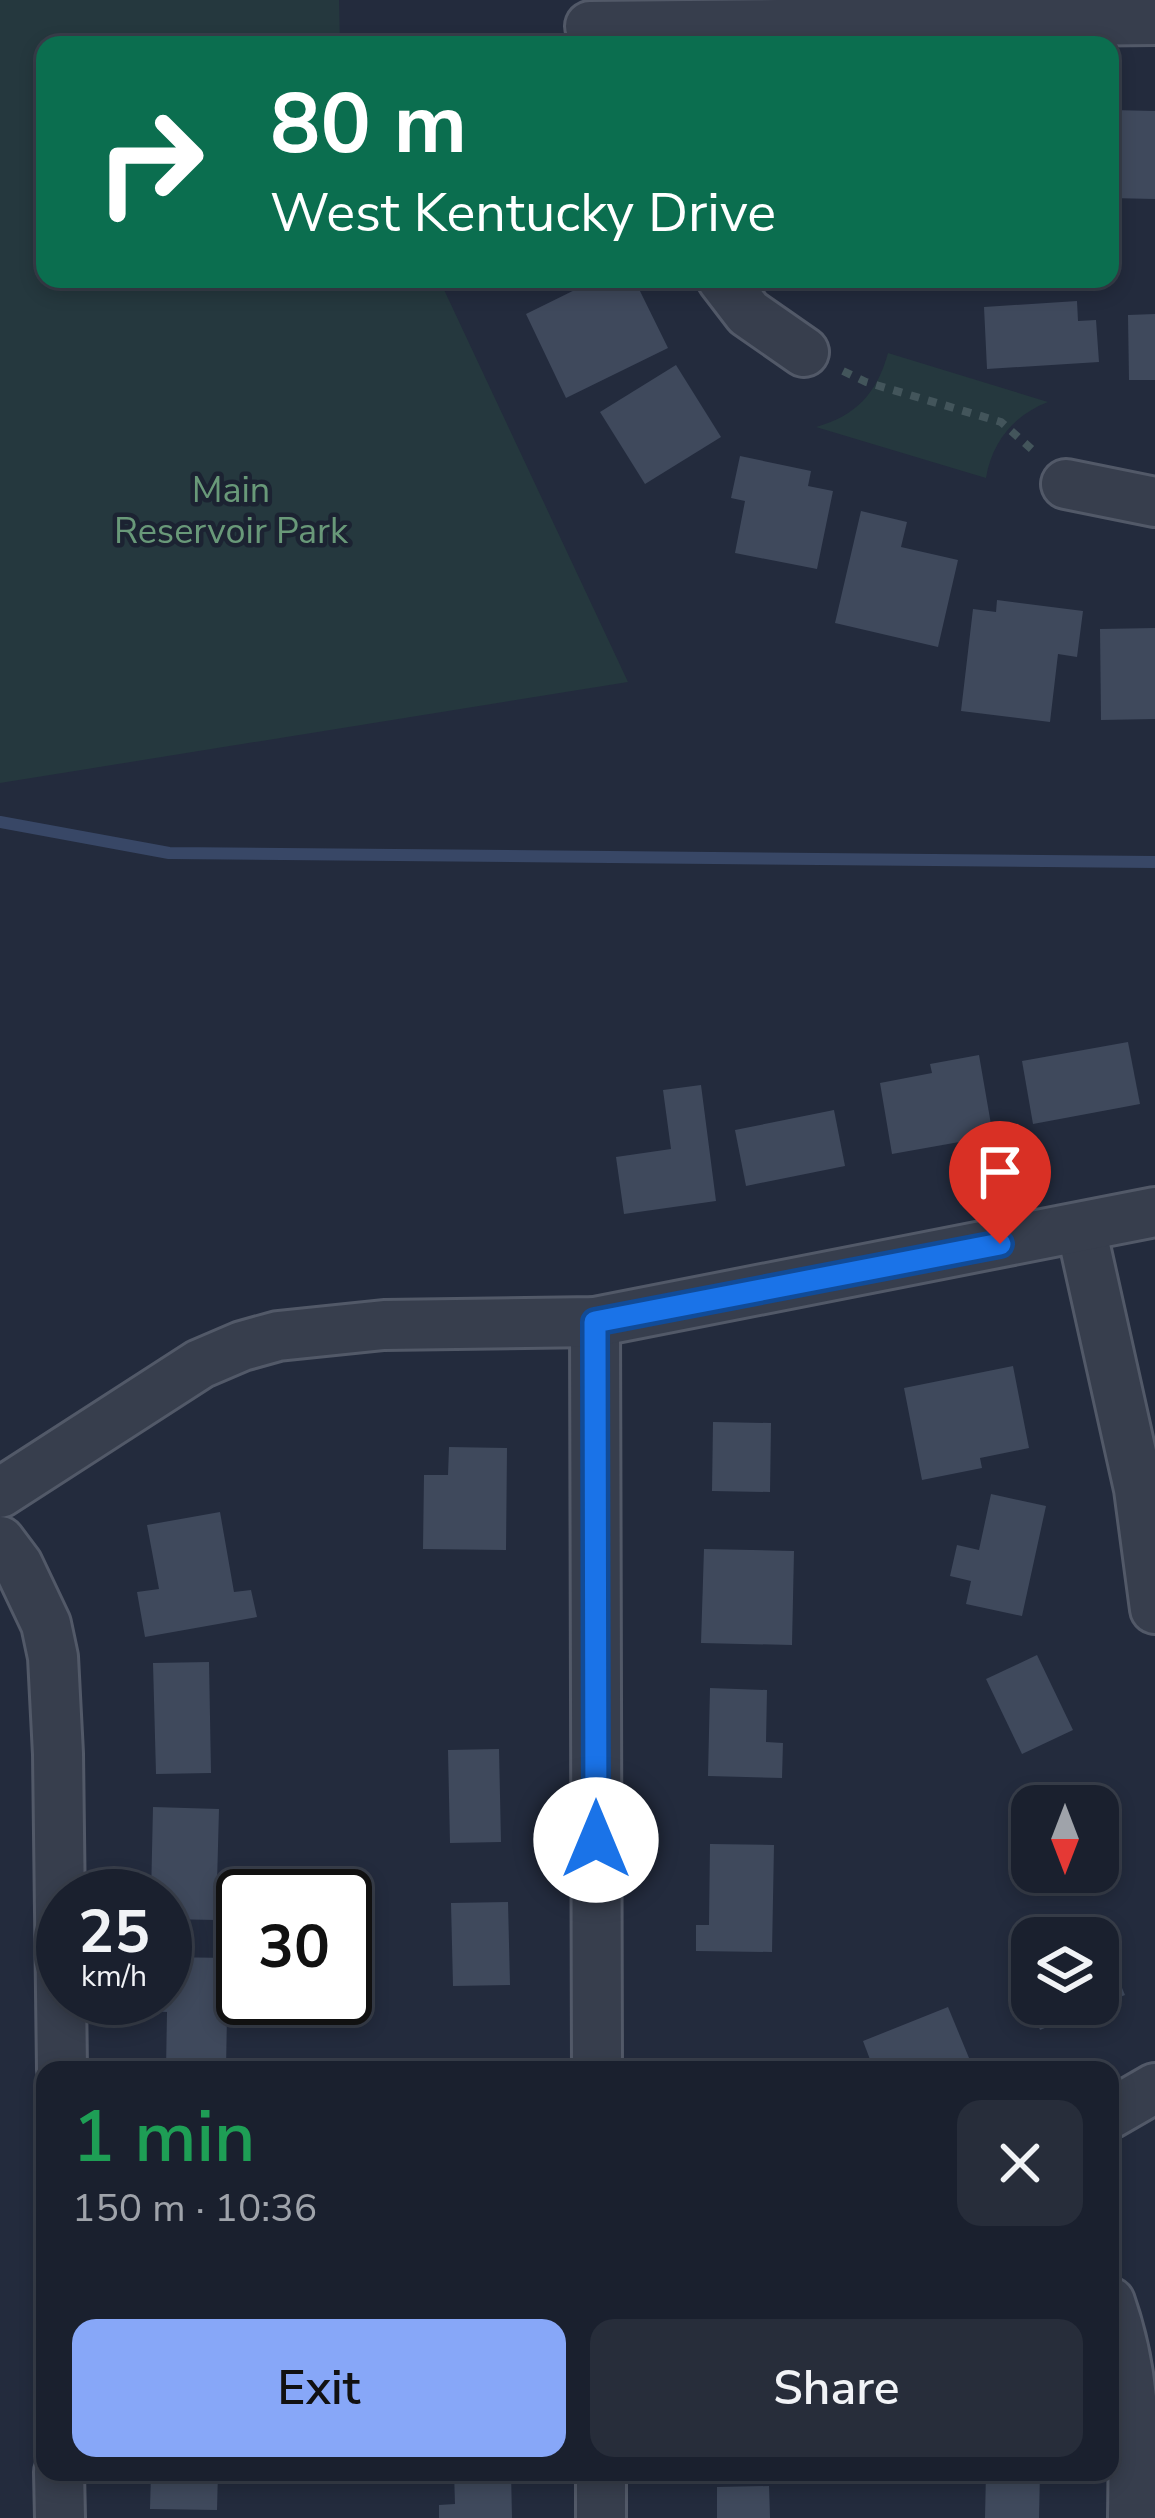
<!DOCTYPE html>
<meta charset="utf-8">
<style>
body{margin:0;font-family:"Nunito Sans",sans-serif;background:#272d3a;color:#f1f3f6;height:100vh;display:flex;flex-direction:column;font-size:45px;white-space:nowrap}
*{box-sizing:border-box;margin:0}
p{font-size:39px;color:#9fa3aa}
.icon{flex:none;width:66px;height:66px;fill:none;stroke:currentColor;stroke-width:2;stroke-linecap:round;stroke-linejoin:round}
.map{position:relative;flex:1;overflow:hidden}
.details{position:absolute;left:36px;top:2061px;width:1083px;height:420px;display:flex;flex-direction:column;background:#1a202e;border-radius:24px;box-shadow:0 6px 18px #0003,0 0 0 3px #383e4a}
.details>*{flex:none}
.top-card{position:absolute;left:36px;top:36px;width:1083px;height:252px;border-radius:24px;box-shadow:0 6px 18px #0003,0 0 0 3px #383e4a;background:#0b6e4f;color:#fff;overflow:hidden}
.needle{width:78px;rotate:180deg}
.tools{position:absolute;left:1011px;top:1785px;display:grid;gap:24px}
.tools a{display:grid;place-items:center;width:108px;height:108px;border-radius:24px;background:#1a202e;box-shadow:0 6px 18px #0003,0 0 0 3px #383e4a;font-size:60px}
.speed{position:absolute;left:36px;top:1869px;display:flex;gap:24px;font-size:60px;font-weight:700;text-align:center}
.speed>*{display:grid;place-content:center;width:156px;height:156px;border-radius:50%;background:#1a202e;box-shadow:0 6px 18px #0003,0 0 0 3px #383e4a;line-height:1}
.speed small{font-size:30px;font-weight:400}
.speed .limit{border:6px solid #111;border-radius:18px;background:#fff;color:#111}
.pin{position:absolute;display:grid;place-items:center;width:102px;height:102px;color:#fff;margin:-123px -51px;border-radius:50% 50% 50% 0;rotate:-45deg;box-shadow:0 0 12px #0007}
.pin .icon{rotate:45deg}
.me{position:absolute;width:132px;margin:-66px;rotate:0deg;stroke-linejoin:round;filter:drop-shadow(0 0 9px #0008)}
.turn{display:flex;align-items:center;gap:42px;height:252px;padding:0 36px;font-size:54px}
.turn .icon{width:156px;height:156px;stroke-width:2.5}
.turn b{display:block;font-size:84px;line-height:102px}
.round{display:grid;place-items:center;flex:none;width:126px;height:126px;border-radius:24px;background:#272d3a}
.headline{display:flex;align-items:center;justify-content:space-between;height:204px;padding:0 36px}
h1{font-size:72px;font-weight:600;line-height:90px;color:#1e9e55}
.cta{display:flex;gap:24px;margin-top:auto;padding:24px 36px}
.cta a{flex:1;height:138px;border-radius:24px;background:#87a7f8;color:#111;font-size:48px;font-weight:600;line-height:138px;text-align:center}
.cta a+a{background:#272d3a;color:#f1f3f6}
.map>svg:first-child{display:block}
.green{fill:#25383e}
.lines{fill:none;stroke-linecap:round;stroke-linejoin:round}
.stream{stroke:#384766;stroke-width:12}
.building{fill:#3f495c}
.minor-casing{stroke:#525968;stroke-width:54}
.path{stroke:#43555b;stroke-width:8;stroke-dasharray:9 9;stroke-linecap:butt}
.minor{stroke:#373e4d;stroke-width:48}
.route-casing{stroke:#114b97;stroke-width:30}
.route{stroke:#1a73e8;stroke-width:21}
.labels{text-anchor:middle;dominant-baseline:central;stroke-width:9;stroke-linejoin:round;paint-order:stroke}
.park-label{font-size:36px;fill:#699979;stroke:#1c2332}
</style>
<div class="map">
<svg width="1155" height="2518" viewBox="0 0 1155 2518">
<rect width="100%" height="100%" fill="#232b3d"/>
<g class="green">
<polygon points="0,0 339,0 340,45 45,45 45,279 439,279 628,682 0,783"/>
<path d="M888 353 1048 402C1014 415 992 442 986 478L816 427C856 416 877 393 888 353Z"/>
</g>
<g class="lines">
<polyline class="stream" points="0,822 169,853 1155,862"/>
</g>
<g class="building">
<polygon points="1112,110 1155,111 1155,199 1110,198"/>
<polygon points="597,279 620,279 626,291 637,285 668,348 566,398 526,314"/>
<polygon points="1077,301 1078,321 1096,320 1099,362 987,369 984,307"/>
<polygon points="1155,314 1155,380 1129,380 1128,315"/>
<polygon points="676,365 721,437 645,484 600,412"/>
<polygon points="740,456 811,471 808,486 833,491 817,569 735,553 745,501 731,498"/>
<polygon points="861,511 907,522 901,547 958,560 938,647 835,623"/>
<polygon points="997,600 1083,611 1077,657 1058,654 1050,722 961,711 973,609 996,612"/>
<polygon points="1155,628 1155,719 1101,720 1100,629"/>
<polygon points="1128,1042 1140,1104 1033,1124 1022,1061"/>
<polygon points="979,1055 993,1136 892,1154 880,1083 932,1073 930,1064"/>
<polygon points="701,1085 716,1201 624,1214 616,1157 671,1149 663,1090"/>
<polygon points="834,1110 845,1166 746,1186 735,1130"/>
<polygon points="1013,1366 1029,1448 980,1458 982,1468 922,1480 904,1388"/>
<polygon points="713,1422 771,1423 770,1492 712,1491"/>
<polygon points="449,1447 507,1448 506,1550 423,1549 424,1475 448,1475"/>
<polygon points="991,1494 1046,1506 1022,1616 966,1604 971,1581 950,1576 957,1545 979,1550"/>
<polygon points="220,1512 234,1592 251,1590 257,1617 145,1637 137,1592 159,1589 147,1525"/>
<polygon points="704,1549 794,1551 792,1645 701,1643"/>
<polygon points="1037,1655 1073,1730 1022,1754 986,1679"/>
<polygon points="209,1662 211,1773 156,1774 153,1663"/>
<polygon points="710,1688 767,1690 766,1742 783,1743 782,1778 708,1776"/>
<polygon points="499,1749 501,1842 450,1843 448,1750"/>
<polygon points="153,1807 219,1809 216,1920 165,1919 165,1896 151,1896"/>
<polygon points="710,1844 774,1845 772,1952 696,1951 696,1925 709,1925"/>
<polygon points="508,1902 510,1985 453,1986 451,1903"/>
<polygon points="1104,1945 1125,1995 1040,2030 1020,1980 1032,1975 1032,2004 1098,2004 1098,1948"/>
<polygon points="165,1957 228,1958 226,2070 166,2070 167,2012 148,2011 148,1998 165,1998"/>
<polygon points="948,2007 974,2070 874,2070 863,2041"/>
<polygon points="151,2472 218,2472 217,2510 150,2509"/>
<polygon points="454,2472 511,2472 512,2518 439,2518 439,2505 455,2504"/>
<polygon points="986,2472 1040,2472 1039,2518 985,2518"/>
<polygon points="769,2486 770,2518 717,2518 717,2487"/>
</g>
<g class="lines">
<g class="minor-casing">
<g id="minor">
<polyline points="590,26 1155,20"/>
<polyline points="722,279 748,313 804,352"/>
<polyline points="1066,484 1155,502"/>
<polyline points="1081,1228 1139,1489 1155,1609"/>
<polyline points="595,1322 597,2070"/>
<polyline points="0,1493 200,1364 242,1346 278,1336 384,1325 595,1322 1155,1212"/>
<polyline points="0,1541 18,1565 46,1624 53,1657 58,1754 62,2070"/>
<polyline points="1110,2114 1155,2088"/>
<path d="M1110 2302C1137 2379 1134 2439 1133 2518"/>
<polyline points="59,2472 60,2518"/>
<polyline points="601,2472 601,2518"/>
</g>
</g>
<polyline class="path" points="843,371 866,382 1001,422 1036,453"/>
<use href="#minor" class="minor"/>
</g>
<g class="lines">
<g class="route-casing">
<polyline id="route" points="596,1840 595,1322 1000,1244"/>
</g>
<use href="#route" class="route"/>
</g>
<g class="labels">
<g class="park-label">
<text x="231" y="490">Main<tspan x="231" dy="41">Reservoir Park</tspan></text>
</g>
</g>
</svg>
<div class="tools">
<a><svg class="needle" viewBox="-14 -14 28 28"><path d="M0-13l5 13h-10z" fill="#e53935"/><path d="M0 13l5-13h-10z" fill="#9fa3aa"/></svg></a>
<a><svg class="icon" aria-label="layers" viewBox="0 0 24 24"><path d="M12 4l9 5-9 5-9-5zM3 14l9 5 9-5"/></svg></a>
</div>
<div class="speed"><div>25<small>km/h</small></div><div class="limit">30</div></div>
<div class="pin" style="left:1000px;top:1244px;background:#d93025"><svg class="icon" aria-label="arrive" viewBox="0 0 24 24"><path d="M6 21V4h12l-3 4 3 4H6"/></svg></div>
<svg class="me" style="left:596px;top:1840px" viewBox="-20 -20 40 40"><circle r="19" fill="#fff"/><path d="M0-13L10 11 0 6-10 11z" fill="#1a73e8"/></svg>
<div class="top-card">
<div class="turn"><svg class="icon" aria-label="right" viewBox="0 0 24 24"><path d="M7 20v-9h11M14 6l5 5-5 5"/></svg><div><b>80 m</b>West Kentucky Drive</div></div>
</div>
<section class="details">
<div class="headline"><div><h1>1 min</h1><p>150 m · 10:36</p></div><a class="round"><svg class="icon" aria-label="close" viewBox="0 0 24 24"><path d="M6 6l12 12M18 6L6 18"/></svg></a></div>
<div class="cta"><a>Exit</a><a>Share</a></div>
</section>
</div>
